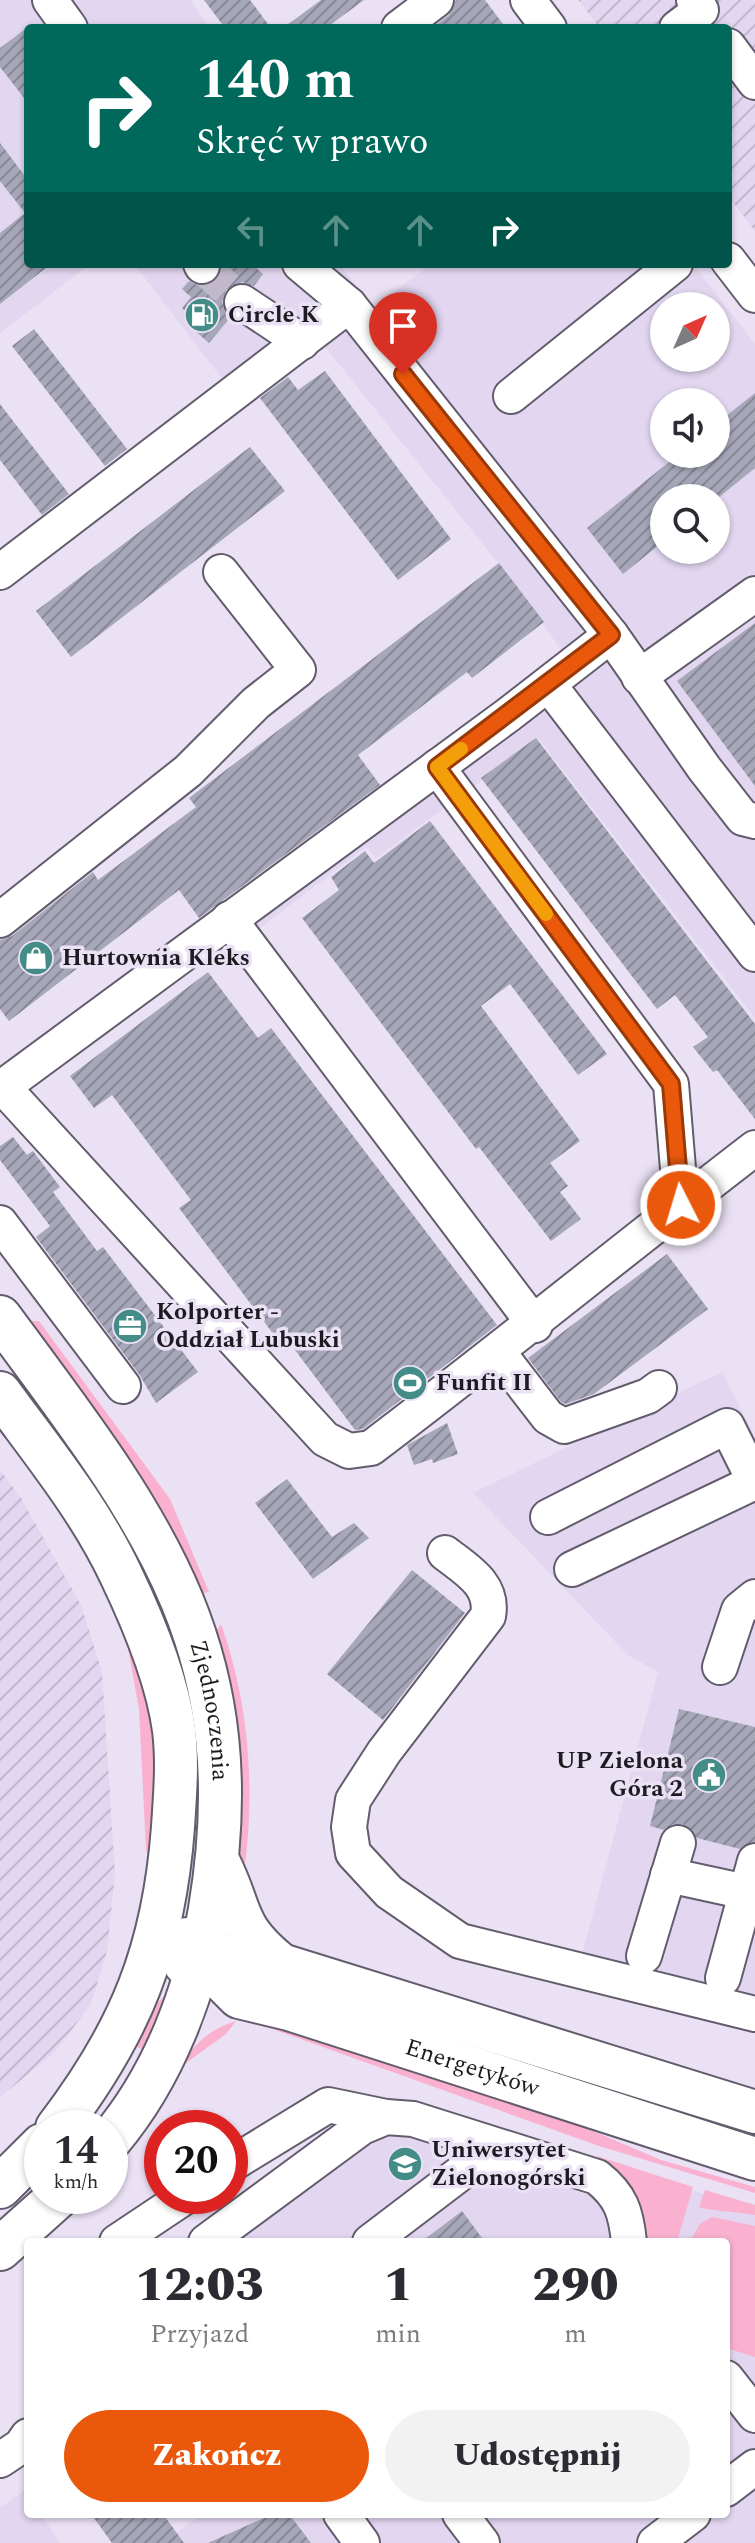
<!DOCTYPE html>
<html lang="pl">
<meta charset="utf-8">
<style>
body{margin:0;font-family:Spectral,serif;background:#f2f2f3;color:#2b2b33;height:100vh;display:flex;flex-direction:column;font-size:30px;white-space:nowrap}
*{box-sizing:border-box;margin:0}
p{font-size:26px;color:#7c7c81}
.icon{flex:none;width:44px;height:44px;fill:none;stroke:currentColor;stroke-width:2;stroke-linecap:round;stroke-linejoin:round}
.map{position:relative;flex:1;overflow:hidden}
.drawer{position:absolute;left:24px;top:2238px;width:706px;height:280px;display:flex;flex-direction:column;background:#fff;border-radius:8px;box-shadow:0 2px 6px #0004}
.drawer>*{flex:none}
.hud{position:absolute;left:24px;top:24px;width:708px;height:244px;border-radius:8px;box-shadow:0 2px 6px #0004;background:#00695c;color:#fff;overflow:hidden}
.needle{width:52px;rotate:45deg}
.tools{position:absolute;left:650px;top:292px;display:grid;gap:16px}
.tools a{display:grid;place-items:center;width:80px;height:80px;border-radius:50%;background:#fff;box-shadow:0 2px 6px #0004;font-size:40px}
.speed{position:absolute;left:24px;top:2110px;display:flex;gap:16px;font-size:40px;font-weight:700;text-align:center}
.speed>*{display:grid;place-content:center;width:104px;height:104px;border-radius:50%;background:#fff;box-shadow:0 2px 6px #0004;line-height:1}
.speed small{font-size:20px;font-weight:400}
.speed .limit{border:12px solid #d22;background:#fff;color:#111}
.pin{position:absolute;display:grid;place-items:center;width:68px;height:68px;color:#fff;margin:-82px -34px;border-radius:50% 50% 50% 0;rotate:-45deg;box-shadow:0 0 8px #0007}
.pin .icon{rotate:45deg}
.me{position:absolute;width:88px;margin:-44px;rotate:355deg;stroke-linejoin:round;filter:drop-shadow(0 0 6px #0008)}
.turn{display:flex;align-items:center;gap:28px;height:168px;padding:0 40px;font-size:36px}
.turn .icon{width:104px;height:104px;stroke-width:2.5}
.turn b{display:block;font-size:56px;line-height:68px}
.lanes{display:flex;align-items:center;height:76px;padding:0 40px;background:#0003;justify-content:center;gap:40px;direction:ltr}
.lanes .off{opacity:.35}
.eta{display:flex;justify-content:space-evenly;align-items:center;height:136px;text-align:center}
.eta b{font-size:48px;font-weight:800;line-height:56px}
.action{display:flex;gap:16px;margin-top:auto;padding:16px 40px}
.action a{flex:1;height:92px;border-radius:48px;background:#ea580c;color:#fff;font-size:32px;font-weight:800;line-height:92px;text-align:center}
.action a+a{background:#f2f2f3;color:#2b2b33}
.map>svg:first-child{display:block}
.built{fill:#e2d6f0;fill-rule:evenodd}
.industrial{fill:url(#industrial-furrows)}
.grass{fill:#fab1d0}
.building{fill:url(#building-hatch)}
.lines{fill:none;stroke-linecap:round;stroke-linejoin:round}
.minor-tunnel{stroke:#c1b9ca;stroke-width:34;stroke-dasharray:34 17;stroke-linecap:butt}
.minor-casing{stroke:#635c6c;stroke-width:38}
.major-casing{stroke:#635c6c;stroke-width:46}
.minor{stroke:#fff;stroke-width:34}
.major{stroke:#fff;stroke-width:42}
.route-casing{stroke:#983908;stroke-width:20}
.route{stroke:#ea580c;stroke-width:14}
.slow{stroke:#f59e0b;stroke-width:14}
.labels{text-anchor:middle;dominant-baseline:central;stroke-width:7;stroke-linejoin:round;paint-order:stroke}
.poi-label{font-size:24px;font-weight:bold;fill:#1d1a21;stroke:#eae1f4;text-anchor:start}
.street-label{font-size:24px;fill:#1d1a21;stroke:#eae1f4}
</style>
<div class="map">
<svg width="755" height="2543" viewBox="0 0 755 2543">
<defs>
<pattern id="industrial-furrows" width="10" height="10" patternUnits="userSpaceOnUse" patternTransform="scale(2)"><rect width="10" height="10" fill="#e2d6f0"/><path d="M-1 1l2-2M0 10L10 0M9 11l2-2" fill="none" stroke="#c1b7ce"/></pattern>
<pattern id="building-hatch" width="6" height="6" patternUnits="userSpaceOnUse" patternTransform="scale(2)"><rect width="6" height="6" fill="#a6a7b9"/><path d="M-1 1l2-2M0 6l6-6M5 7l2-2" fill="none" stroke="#878796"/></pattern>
</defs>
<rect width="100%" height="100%" fill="#eae1f4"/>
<g class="built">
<polygon points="0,0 190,0 210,28 28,28 28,264 90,264 0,333"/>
<path d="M134 264H340L373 308 431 264H693L755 344V1018L539 739 376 858 366 847 251 935 228 902 563 652 502 568 323 344 224 381ZM664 306H716V358H664ZM664 402H716V454H664ZM664 498H716V550H664Z"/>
<polygon points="722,1372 755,1437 755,2001 582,1955 658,1672 628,1655 473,1493"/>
<polygon points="362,2127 407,2134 588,2195 610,2212 656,2179 755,2210 755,2543 163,2543 202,2514 726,2514 726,2242 206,2242"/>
<polygon points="25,2490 28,2514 41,2514 60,2543 0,2543 0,2508"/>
</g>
<g class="industrial">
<polygon points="578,0 755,0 755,231 728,196 728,28 600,28"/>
<polygon points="0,1470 21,1498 81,1605 102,1672 115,1874 107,1951 91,2004 54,2053 0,2097"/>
</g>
<g class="grass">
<polygon points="27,1321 39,1321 170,1499 209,1592 198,1594"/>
<path d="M221 1624C250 1705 256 1795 243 1879L239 1872C244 1789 243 1713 214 1635Z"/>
<path d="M125 1632C167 1701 157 1786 151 1863L146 1850 139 1709Z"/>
<polygon points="165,1996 145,2051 128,2042 150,2009"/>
<polygon points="262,2020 534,2106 661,2160 755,2187 755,2193 599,2146 264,2026"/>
<path d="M236 2021 226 2034 186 2063 169 2088C185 2055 200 2032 236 2021Z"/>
<polygon points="597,2156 693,2187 677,2242 644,2242 618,2180"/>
<path d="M705 2190 755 2205V2215C740 2212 709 2211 699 2207Z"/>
<polygon points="712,2217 755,2226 755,2357 726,2348 726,2242 689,2242 700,2224"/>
</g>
<g class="building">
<polygon points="204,0 250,0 271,28 225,28"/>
<polygon points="321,0 364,0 326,28 283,28"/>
<polygon points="456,0 485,0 506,28 432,28 449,15"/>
<polygon points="28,27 28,103 0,67 0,48"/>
<polygon points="0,143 28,180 28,264 51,264 0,304 0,233 25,213 0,181"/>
<polygon points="221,264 252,264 263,274 254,286 242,282 226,290 222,302 230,318 209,343 193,329 199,322 182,308 191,297 182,289 189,281 200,286 212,283 219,276"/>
<polygon points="34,329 127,449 105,466 12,346"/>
<polygon points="325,371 451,539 398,580 260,398 288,377 298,390"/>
<polygon points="755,393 755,468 718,498 664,498 664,541 623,574 587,528 679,454 716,454 716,424"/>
<polygon points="0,404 69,494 42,515 0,460"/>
<polygon points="250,447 285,491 71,657 36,611"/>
<polygon points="499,563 544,622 472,678 467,672 358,755 380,785 199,918 179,890 9,1021 0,1009 0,940 12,936 93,872 98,880 196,807 189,798"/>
<polygon points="755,623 755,786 677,681"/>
<polygon points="536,738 755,1024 755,1119 717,1070 713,1072 693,1047 708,1037 675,995 657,1009 481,778"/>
<polygon points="430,821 607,1054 578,1075 510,984 481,1006 580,1141 550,1163 568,1186 560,1192 581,1219 551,1241 479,1147 476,1149 302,918 339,890 331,877 365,851 374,863"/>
<polygon points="208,972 258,1038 271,1028 497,1325 363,1429 355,1430 292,1346 286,1351 179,1208 191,1200 112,1095 94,1108 70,1076"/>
<polygon points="13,1137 27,1155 33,1151 60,1187 53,1192 97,1251 103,1247 198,1372 156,1403 139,1374 36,1237 50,1226 0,1160 0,1146"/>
<polygon points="667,1254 708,1309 594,1394 566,1404 561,1402 528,1358"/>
<polygon points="447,1423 458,1454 433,1463 432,1459 414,1465 407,1445"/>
<polygon points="287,1479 332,1537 354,1523 369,1538 313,1579 255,1503"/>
<polygon points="412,1570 465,1613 383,1720 327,1674"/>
<polygon points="679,1709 755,1727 755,1842 740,1849 697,1838 683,1824 673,1824 664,1830 650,1826"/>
<polygon points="462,2211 485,2242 421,2242"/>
<polygon points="91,2514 163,2514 184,2543 112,2543"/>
<polygon points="273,2514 289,2514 311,2543 208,2543"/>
</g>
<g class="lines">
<polyline class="minor-tunnel" points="202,266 242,302"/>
<g class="minor-casing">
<g id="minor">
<polyline points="50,0 70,28"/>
<polyline points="528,0 549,28"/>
<polyline points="399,28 436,0"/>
<polyline points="677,28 701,10 694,0"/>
<polyline points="728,46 755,82"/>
<polyline points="728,260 755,295"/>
<polyline points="201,264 202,266"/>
<polyline points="242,302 302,342"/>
<polyline points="511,396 675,264"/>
<polyline points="0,572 349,305"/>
<polyline points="611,635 704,768 743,818 755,821"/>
<polyline points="639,677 755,594"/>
<polyline points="549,685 755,954"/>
<polyline points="437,767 671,1084 681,1205"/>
<polyline points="229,919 535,1325"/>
<polyline points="0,920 188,771 256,703 298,670 221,572"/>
<path d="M3 1087 325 1439 349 1451 371 1448C501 1350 626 1247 755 1148"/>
<polyline points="0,1089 508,715 611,635 349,305 300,264"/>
<polyline points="0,1223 123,1386"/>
<polyline points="498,1352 548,1417 564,1426 648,1396 659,1388"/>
<polyline points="548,1517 727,1426 755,1482"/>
<path d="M445 1553C467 1570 494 1585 488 1616L384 1752 353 1800 349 1827 353 1853 389 1892 460 1941 755 2014"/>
<polyline points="572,1569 755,1482"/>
<polyline points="720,1667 739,1610 755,1597"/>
<polyline points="668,1875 755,1894"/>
<polyline points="644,1956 678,1843"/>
<polyline points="723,1978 755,1861"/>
<polyline points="230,2165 328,2105 386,2117"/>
<polyline points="117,2242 186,2196"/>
<path d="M206 2242 362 2127 386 2117 413 2119 597 2177C621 2196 626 2212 629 2242"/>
<polyline points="370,2242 466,2169 492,2157 521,2157"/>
<polyline points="726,2378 755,2415"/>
<polyline points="0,2460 21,2446 28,2436"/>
<polyline points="726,2489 755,2467"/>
<polyline points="341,2514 362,2543"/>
<polyline points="460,2514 482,2543"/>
<polyline points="655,2543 693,2514"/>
</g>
</g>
<g class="major-casing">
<g id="major">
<path id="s1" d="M0 1317C148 1517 254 1645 210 1909 196 1991 164 2076 110 2140"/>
<path d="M0 1393C43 1452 90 1509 121 1575 144 1623 167 1678 174 1730 178 1763 175 1795 173 1827 164 1949 131 2031 57 2128"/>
<path d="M219 1863C244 1913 232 1925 281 1965"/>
<path id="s2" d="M187 1939 201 1959 239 1997 289 2009 755 2159"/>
<polyline points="185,1964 222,1956 281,1965 755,2112"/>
<polyline points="0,2187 42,2145"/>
<polyline points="0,2249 59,2196"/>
</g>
</g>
<use href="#minor" class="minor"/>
<use href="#major" class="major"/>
</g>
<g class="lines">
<g class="route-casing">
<polyline id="route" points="403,374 611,635 437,767 671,1084 681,1205"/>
</g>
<use href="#route" class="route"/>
<polyline class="slow" points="461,749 437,767 546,914"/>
</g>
<defs>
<g id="fuel-disc" transform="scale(1.8)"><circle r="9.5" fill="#448c88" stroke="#eae1f4"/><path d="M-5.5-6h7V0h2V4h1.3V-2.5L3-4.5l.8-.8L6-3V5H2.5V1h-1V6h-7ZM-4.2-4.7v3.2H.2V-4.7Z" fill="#fff"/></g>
<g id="shop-disc" transform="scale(1.8)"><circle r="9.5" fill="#448c88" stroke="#eae1f4"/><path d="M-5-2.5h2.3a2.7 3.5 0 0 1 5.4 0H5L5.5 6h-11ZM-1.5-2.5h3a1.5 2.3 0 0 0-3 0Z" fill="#fff"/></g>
<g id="office-disc" transform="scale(1.8)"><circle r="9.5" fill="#448c88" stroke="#eae1f4"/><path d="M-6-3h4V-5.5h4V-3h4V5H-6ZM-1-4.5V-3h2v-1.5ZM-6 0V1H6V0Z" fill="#fff"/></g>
<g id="stadium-disc" transform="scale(1.8)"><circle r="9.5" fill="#448c88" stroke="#eae1f4"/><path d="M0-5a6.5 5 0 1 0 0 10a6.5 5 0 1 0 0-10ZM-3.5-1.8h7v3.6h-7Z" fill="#fff"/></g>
<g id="civic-disc" transform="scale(1.8)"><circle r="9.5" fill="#448c88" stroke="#eae1f4"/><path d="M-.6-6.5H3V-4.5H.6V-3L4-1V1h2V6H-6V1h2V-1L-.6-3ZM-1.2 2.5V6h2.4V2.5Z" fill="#fff"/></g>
<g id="university-disc" transform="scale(1.8)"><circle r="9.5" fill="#448c88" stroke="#eae1f4"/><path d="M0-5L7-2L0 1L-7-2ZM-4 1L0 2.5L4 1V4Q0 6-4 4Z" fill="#fff"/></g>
</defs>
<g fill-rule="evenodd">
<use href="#fuel-disc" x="202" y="315"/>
<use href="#shop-disc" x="36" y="958"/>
<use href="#office-disc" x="130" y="1326"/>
<use href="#stadium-disc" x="410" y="1383"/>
<use href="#civic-disc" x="709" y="1775"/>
<use href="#university-disc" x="405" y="2164"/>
</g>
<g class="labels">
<g class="poi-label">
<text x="228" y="315">Circle K</text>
<text x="62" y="958">Hurtownia Kleks</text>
<text x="156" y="1312">Kolporter -<tspan x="156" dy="28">Oddział Lubuski</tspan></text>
<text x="436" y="1383">Funfit II</text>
<text x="683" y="1761" text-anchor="end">UP Zielona<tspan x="683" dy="28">Góra 2</tspan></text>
<text x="431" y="2150">Uniwersytet<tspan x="431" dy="28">Zielonogórski</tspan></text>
</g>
<g class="street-label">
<text stroke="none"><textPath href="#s1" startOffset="452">Zjednoczenia</textPath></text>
<text stroke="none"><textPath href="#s2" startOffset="322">Energetyków</textPath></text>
</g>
</g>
</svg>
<div class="tools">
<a><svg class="needle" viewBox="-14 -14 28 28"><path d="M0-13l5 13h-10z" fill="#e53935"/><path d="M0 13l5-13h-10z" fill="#7c7c81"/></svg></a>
<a><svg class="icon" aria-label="sound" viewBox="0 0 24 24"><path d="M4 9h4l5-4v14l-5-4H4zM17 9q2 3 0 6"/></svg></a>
<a><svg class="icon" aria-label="search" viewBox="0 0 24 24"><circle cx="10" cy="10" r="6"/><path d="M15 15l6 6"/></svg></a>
</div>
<div class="speed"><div>14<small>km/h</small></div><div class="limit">20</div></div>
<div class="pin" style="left:403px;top:374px;background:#d93025"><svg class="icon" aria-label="arrive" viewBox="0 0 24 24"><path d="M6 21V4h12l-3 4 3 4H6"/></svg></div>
<svg class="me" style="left:681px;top:1205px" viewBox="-20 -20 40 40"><circle r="17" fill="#ea580c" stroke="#fff" stroke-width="3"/><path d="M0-11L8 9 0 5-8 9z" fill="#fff"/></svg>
<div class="hud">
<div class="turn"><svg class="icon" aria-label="right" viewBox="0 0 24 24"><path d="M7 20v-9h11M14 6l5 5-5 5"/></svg><div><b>140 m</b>Skręć w prawo</div></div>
<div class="lanes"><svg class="icon off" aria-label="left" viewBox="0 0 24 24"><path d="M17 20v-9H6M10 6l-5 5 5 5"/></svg><svg class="icon off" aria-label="ahead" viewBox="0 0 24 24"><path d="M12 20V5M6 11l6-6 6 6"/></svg><svg class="icon off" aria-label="ahead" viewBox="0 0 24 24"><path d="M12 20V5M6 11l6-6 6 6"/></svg><svg class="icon" aria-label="right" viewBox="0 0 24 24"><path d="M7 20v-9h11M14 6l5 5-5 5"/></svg></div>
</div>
<section class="drawer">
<div class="eta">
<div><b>12:03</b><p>Przyjazd</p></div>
<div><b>1</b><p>min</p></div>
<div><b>290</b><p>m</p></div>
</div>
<div class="action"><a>Zakończ</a><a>Udostępnij</a></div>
</section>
</div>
